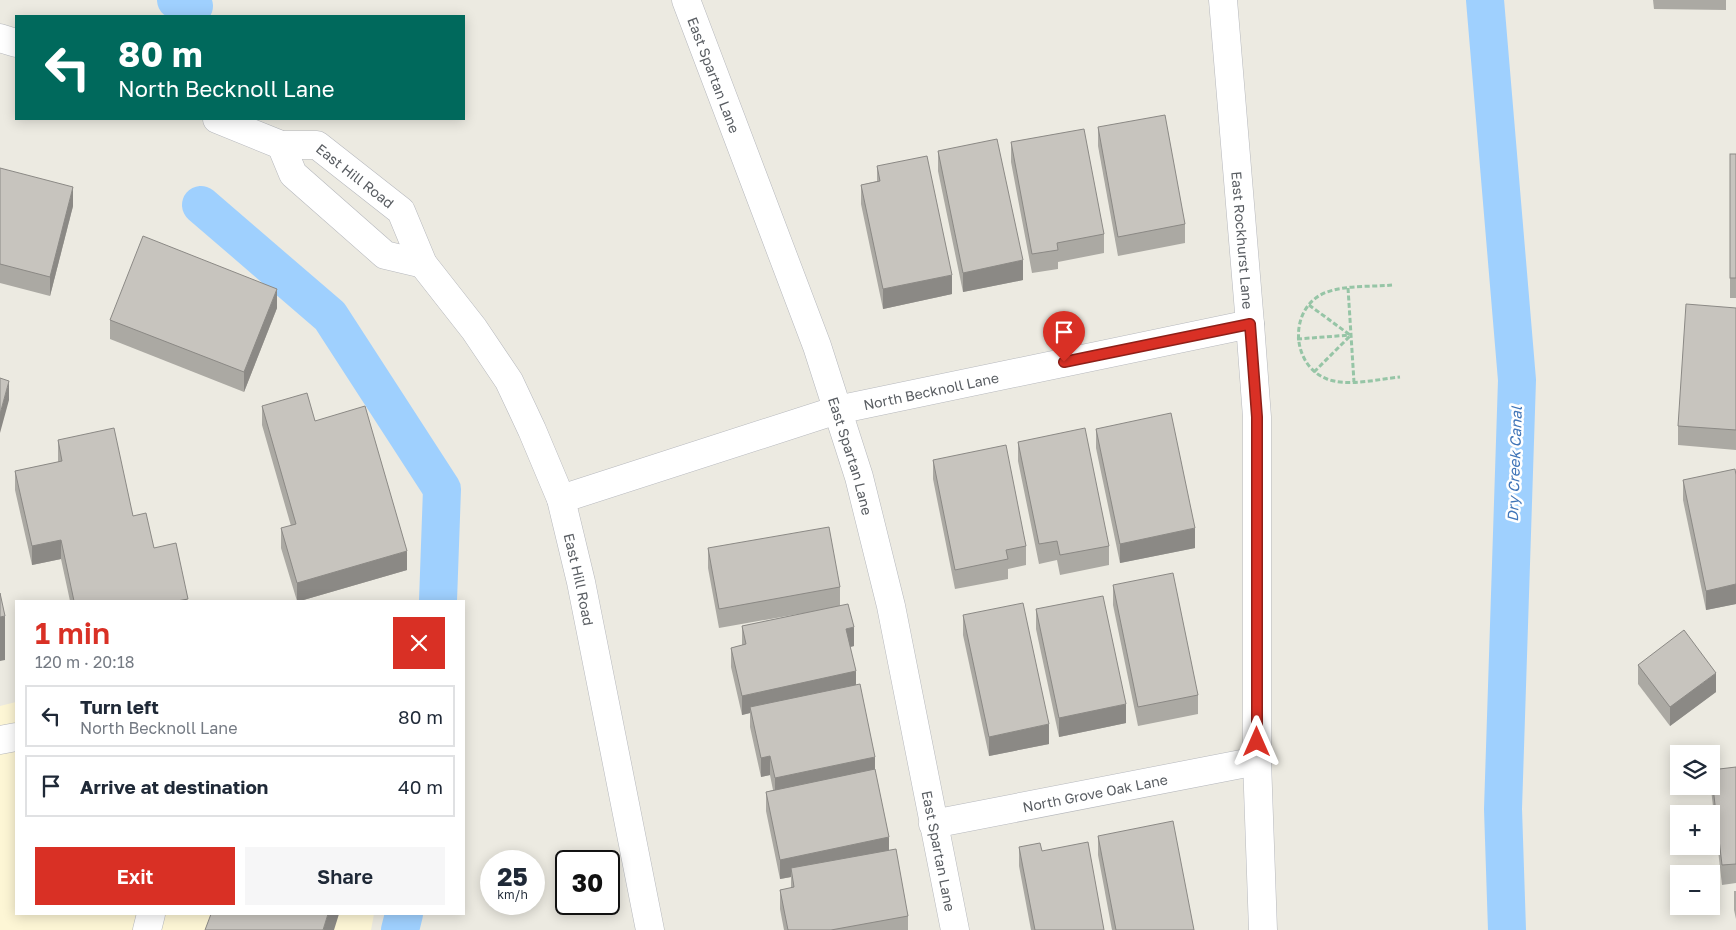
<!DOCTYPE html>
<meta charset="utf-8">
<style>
body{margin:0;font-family:"Golos Text",sans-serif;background:#f6f6f7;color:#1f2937;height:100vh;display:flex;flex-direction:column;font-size:19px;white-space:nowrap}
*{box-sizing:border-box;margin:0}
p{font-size:16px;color:#747a83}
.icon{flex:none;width:28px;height:28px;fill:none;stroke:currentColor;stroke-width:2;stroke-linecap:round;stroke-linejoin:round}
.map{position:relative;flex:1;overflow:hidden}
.details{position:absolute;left:15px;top:600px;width:450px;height:315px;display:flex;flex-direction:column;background:#fff;border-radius:0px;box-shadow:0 2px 12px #0003}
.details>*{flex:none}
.banner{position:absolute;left:15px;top:15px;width:450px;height:105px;border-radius:0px;box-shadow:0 2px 12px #0003;background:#00695c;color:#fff;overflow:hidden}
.tools{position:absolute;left:1670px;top:745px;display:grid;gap:10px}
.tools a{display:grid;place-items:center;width:50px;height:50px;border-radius:0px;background:#fff;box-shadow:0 2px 12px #0003;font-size:25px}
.speed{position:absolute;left:480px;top:850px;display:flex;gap:10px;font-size:25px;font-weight:700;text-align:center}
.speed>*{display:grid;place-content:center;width:65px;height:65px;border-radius:50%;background:#fff;box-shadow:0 2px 12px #0003;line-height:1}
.speed small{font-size:12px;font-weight:400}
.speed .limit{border:2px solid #111;border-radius:8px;background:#fff;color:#111}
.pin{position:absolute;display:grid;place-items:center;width:42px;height:42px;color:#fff;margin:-51px -21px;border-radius:50% 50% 50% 0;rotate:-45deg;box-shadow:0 0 5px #0007}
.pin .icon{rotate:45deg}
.me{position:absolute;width:55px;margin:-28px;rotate:0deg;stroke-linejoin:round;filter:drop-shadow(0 0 4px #0008)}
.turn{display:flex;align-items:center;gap:18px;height:105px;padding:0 20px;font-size:22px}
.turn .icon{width:65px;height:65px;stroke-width:2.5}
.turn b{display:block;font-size:35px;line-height:42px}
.round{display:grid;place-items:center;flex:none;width:52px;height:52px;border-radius:0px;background:#f6f6f7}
.overview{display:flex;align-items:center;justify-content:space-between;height:85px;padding:0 20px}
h1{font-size:30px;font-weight:600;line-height:38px;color:#d93025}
.button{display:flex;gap:10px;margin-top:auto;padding:10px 20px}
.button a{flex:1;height:58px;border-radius:0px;background:#d93025;color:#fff;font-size:20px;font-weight:600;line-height:58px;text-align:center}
.button a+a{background:#f6f6f7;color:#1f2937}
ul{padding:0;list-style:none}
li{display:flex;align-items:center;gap:15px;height:62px;margin:0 10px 8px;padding:0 10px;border:2px solid #e0e1e3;border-radius:0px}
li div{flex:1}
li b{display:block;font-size:19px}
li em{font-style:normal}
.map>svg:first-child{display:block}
.commercial{fill:#fdf6d5}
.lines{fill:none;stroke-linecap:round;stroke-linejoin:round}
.canal{stroke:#9fd0fe;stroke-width:38}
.minor-casing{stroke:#b6b8bd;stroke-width:29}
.path{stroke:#96c5a6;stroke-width:3;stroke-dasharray:5 2.5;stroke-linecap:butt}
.minor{stroke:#fff;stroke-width:28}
.wall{fill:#aba9a3}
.shaded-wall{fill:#8b8985}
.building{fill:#c7c4be;stroke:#8b8985}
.route-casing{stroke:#8d1f18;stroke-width:12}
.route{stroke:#d93025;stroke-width:9}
.labels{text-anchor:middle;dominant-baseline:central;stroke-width:5;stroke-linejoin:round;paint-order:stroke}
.street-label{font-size:14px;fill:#595d62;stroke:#fff}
.water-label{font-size:15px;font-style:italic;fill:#4075b8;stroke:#fff}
</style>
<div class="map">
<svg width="1736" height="930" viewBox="0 0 1736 930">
<rect width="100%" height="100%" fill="#eceae1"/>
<polygon class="commercial" points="16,702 16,914 374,914 371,930 0,930 0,706"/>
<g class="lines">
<g class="canal">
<polyline points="176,0 194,6"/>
<polyline points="1485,0 1517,380 1503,809 1507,930"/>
<polyline points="201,205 330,316 442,489 438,601"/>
<polyline points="400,930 404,914"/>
</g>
<g class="minor-casing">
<g id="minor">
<path id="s1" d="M686 0 817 346 859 477 891 606 955 930"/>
<path id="s2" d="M1223 0 1250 324 1257 417V761L1263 930"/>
<polyline points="0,38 16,43"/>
<path id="s3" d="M217 119 281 145H317L401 211 423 264 474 329 509 381 532 430 561 499 581 582 650 930"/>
<polyline points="281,145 293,174 385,255 423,264"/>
<path id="s4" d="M561 499 837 410 1250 324"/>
<polyline points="0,740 16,737"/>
<path id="s5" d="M933 824 1257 761"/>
<polyline points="147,930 151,914"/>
</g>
</g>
<g class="path">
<path d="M1392 285C1371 287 1347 285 1327 292 1288 306 1290 365 1327 379 1347 387 1379 379 1400 377"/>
<polyline points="1348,288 1354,382"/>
<polyline points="1309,305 1350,335"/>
<polyline points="1297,339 1351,335"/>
<polyline points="1314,372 1351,335"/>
</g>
<use href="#minor" class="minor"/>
</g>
<g class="wall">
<polygon points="1653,0 1726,0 1726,10 1654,9"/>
<polygon points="1098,127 1185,224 1185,243 1118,256 1098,146"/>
<polygon points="1011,142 1104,234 1104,253 1058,262 1058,269 1032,273 1011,162"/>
<polygon points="938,151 1023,280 963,292 938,171"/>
<rect x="1730" y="154" width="6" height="144"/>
<polygon points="877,166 952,294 883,309 861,204 861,185 877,181"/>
<polygon points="0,168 73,206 50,296 0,283"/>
<polygon points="277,308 244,392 110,339 110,320"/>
<polygon points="1736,308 1736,450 1678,445 1678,426"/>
<polygon points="262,406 315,421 407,570 300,601 297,601 281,548 281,528 291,526 262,425"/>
<polygon points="1096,429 1195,548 1120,563 1096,448"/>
<polygon points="58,440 133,516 188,601 70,601 61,559 32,565 15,490 15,471 58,462"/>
<polygon points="1018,442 1109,546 1109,565 1060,575 1057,560 1039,564 1018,461"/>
<polygon points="933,460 1026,546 1026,565 1008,569 1008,579 955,589 933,479"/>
<polygon points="1736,475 1736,604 1706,610 1683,500 1683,480"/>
<polygon points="708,548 840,587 840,605 854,646 850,647 856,685 875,772 889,851 908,916 908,930 784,930 780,909 780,890 791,888 791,877 780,879 766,811 766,792 773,790 770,775 761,777 750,727 750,713 742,715 731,667 731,648 742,645 742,626 804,613 719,628 708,568"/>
<polygon points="1113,585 1198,695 1198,714 1138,726 1113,605"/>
<polygon points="1036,609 1126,723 1059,737 1036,629"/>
<polygon points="963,615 1049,744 989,756 963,635"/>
<polygon points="1638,665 1716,692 1670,726 1638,684"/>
<polygon points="1736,767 1736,883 1722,885 1711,789 1711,770"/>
<polygon points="1098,836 1194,930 1112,930 1098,855"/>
<polygon points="1019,847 1042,851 1104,930 1031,930 1019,866"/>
<polygon points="1734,891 1736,891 1736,919 1734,910"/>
</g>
<g class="shaded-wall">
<polygon points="73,187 73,206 50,296 50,277"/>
<polygon points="1023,260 1023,280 963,292 963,273"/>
<polygon points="952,275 952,294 883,309 883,289"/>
<polygon points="277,289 277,308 244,392 244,372"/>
<polygon points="9,381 9,400 0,433 0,414"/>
<polygon points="1195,528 1195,548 1120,563 1120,544"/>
<polygon points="61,540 61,559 32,565 32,546"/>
<polygon points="407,551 407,570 300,601 297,601 297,583"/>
<polygon points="1736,584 1736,604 1706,610 1706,591"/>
<polygon points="5,616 5,660 0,661 0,617"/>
<polygon points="854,627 854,646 846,648 846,629"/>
<polygon points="856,671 856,691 750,707 750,713 742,715 742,696"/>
<polygon points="1716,673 1716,692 1670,726 1670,707"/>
<polygon points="1126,704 1126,723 1059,737 1059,718"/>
<polygon points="1049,724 1049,744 989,756 989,737"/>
<polygon points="770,756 770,775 761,777 761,758"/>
<polygon points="875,757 875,776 775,798 775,778"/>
<polygon points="889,837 889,856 791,868 791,877 780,879 780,860"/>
<polygon points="328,914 339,914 334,930 323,930"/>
</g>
<g class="building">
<polygon points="1165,115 1185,224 1118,237 1098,127"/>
<polygon points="1084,129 1104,234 1057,243 1058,250 1032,254 1011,142"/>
<polygon points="997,139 1023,260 963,273 938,151"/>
<rect x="1730" y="154" width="6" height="124"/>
<polygon points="927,156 952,275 883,289 861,185 880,181 877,166"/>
<polygon points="0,168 73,187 50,277 0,264"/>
<polygon points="143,236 277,289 244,372 110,320"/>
<polygon points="1686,304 1736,308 1736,430 1678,426"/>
<polygon points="0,378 9,381 0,414"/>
<polygon points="307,393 315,421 365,406 407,551 297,583 281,528 296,524 262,406"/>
<polygon points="1171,413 1195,528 1120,544 1096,429"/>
<polygon points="114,428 133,516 146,513 154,548 176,543 188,599 177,601 74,601 61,540 32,546 15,471 62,461 58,440"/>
<polygon points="1085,428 1109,546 1060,555 1057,541 1039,544 1018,442"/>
<polygon points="1006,445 1026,546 1006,550 1008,559 955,570 933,460"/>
<polygon points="1735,469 1736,475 1736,584 1706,591 1683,480"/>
<polygon points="829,527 840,587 719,609 708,548"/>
<polygon points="1173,573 1198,695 1138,707 1113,585"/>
<polygon points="0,593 5,616 0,617"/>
<polygon points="1103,596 1126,704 1059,718 1036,609"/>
<polygon points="1023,603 1049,724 989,737 963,615"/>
<polygon points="848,604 854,627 846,629 856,671 742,696 731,648 746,644 742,626"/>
<polygon points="1684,630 1716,673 1670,707 1638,665"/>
<polygon points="860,684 875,757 775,778 770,756 761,758 750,707"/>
<polygon points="1736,767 1736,864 1722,865 1711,770"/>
<polygon points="875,769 889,837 780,860 766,792"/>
<polygon points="1173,821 1194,930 1116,930 1098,836"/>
<polygon points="1088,842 1104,930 1035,930 1019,847 1040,843 1042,851"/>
<polygon points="896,849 908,916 831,930 788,930 780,890 794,887 791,868"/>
<polygon points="211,914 328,914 323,930 205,930"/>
</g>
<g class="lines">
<g class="route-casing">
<polyline id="route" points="1064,362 1250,324 1257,417 1257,742"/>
</g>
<use href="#route" class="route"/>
</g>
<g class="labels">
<g class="street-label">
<text stroke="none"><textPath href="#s1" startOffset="80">East Spartan Lane</textPath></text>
<text stroke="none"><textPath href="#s3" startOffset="154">East Hill Road</textPath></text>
<text stroke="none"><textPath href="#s2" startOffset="241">East Rockhurst Lane</textPath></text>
<text stroke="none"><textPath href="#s4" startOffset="386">North Becknoll Lane</textPath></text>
<text stroke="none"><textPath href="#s1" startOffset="485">East Spartan Lane</textPath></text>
<text stroke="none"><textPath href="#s3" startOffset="626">East Hill Road</textPath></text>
<text stroke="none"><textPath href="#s5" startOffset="165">North Grove Oak Lane</textPath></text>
<text stroke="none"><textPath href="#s1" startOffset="890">East Spartan Lane</textPath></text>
</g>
<g class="water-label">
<text transform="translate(1514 464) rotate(-88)">Dry Creek Canal</text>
</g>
</g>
</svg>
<div class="tools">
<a><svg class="icon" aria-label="layers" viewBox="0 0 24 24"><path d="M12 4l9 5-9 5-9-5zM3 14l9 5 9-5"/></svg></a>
<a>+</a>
<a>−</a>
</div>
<div class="speed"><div>25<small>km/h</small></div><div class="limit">30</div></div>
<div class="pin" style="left:1064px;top:362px;background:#d93025"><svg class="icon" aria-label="arrive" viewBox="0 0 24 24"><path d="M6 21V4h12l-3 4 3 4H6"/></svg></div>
<svg class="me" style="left:1257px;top:742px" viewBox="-20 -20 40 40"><path d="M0-17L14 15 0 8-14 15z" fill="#d93025" stroke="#fff" stroke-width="4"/></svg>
<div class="banner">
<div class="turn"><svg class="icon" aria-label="left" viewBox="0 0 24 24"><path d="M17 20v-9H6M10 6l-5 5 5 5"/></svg><div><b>80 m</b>North Becknoll Lane</div></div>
</div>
<section class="details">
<div class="overview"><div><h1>1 min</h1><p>120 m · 20:18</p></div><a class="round" style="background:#d93025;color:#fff"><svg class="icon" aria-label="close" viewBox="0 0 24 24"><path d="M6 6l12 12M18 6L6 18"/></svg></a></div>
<ul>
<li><svg class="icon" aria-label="left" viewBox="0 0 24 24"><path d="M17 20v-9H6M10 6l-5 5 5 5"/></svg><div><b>Turn left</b><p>North Becknoll Lane</p></div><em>80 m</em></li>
<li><svg class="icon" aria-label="arrive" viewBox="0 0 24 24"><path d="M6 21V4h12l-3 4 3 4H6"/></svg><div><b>Arrive at destination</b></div><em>40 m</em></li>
</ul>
<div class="button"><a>Exit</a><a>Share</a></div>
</section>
</div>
